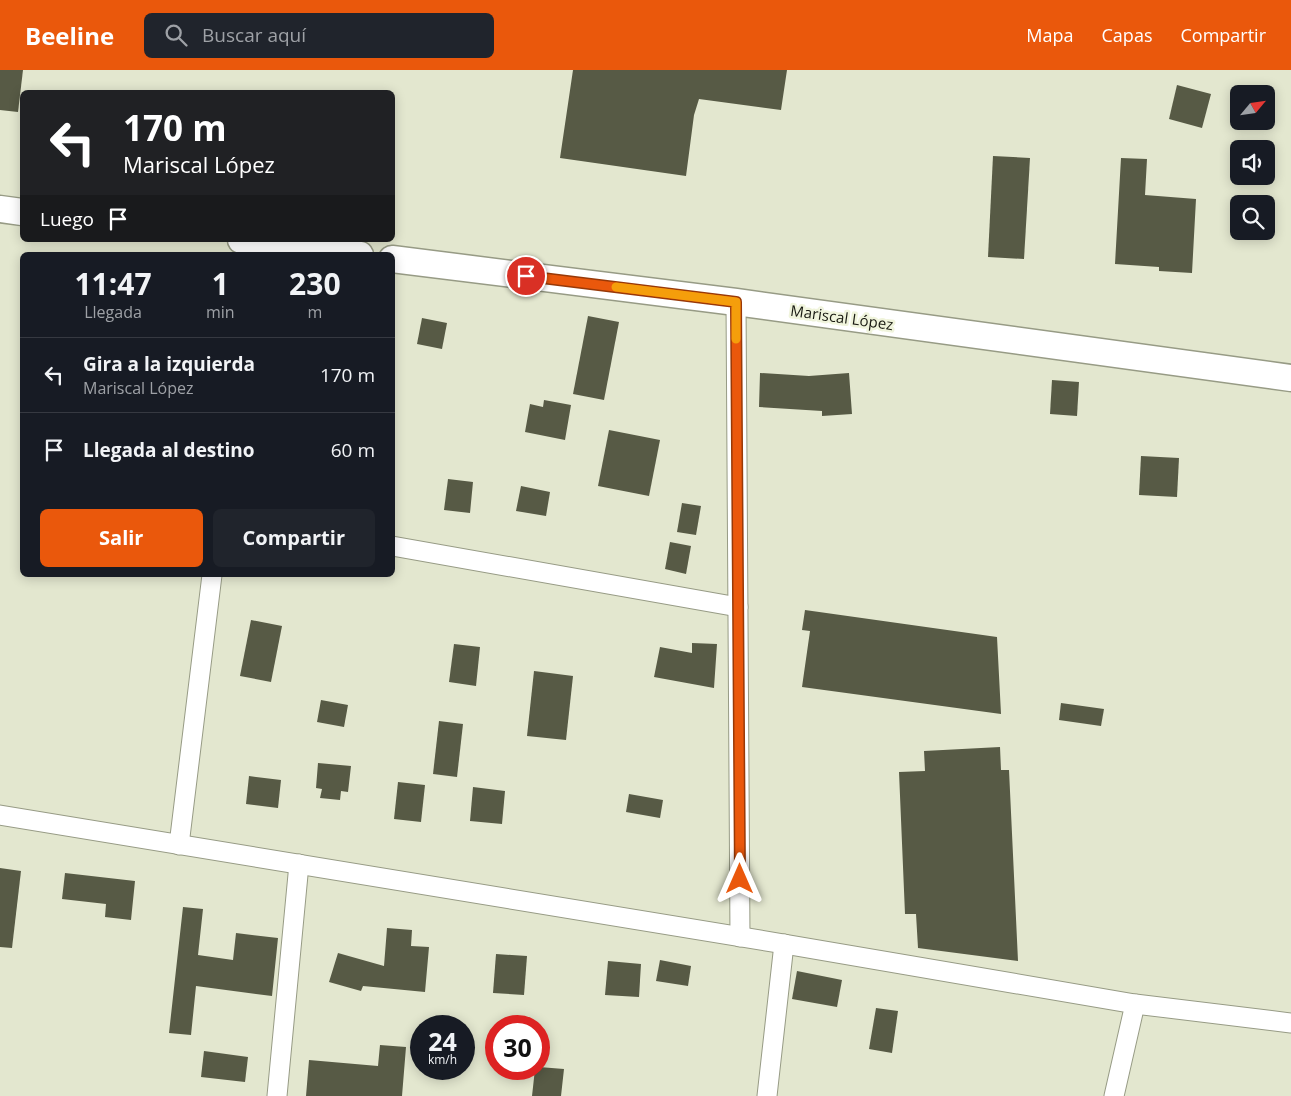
<!DOCTYPE html>
<html lang="es">
<meta charset="utf-8">
<style>
body{margin:0;font-family:"Open Sans",sans-serif;background:#20242c;color:#f1f3f6;height:100vh;display:flex;flex-direction:column;font-size:19px;white-space:nowrap}
*{box-sizing:border-box;margin:0}
p{font-size:16px;color:#9ea1a6}
.icon{flex:none;width:28px;height:28px;fill:none;stroke:currentColor;stroke-width:2;stroke-linecap:round;stroke-linejoin:round}
.map{position:relative;flex:1;overflow:hidden}
.panel{position:absolute;left:20px;top:182px;width:375px;height:325px;display:flex;flex-direction:column;background:#171b24;border-radius:8px;box-shadow:0 2px 12px #0003}
.panel>*{flex:none}
.top-card{position:absolute;left:20px;top:20px;width:375px;height:152px;border-radius:8px;box-shadow:0 2px 12px #0003;background:#202124;color:#fff;overflow:hidden}
.needle{width:32px;rotate:61deg}
.tools{position:absolute;left:1230px;top:15px;display:grid;gap:10px}
.tools a{display:grid;place-items:center;width:45px;height:45px;border-radius:8px;background:#171b24;box-shadow:0 2px 12px #0003;font-size:25px}
.speed{position:absolute;left:410px;top:945px;display:flex;gap:10px;font-size:25px;font-weight:700;text-align:center}
.speed>*{display:grid;place-content:center;width:65px;height:65px;border-radius:50%;background:#171b24;box-shadow:0 2px 12px #0003;line-height:1}
.speed small{font-size:12px;font-weight:400}
.speed .limit{border:8px solid #d22;background:#fff;color:#111}
.pin{position:absolute;display:grid;place-items:center;width:42px;height:42px;color:#fff;margin:-21px;border:2px solid #fff;border-radius:50%;box-shadow:0 1px 5px #0007}
.me{position:absolute;width:55px;margin:-28px;rotate:0deg;stroke-linejoin:round;filter:drop-shadow(0 0 4px #0008)}
.turn{display:flex;align-items:center;gap:18px;height:105px;padding:0 20px;font-size:22px}
.turn .icon{width:65px;height:65px;stroke-width:2.5}
.turn b{display:block;font-size:35px;line-height:42px}
.then{display:flex;align-items:center;height:48px;padding:0 20px;background:#0003;gap:10px;font-size:19px}
.eta{display:flex;justify-content:space-evenly;align-items:center;height:85px;text-align:center}
.eta b{font-size:30px;font-weight:700;line-height:35px}
.action{display:flex;gap:10px;margin-top:auto;padding:10px 20px}
.action a{flex:1;height:58px;border-radius:8px;background:#ea580c;color:#fff;font-size:20px;font-weight:700;line-height:58px;text-align:center}
.action a+a{background:#20242c;color:#f1f3f6}
ul{padding:0;list-style:none}
li{display:flex;align-items:center;gap:15px;height:75px;padding:0 20px;border-top:1px solid #363941}
li div{flex:1}
li b{display:block;font-size:19px}
li em{font-style:normal}
header{display:flex;align-items:center;gap:30px;box-sizing:border-box;height:70px;padding:0 25px;background:#ea580c;color:#fff}
header strong{font-size:24px}
nav{display:flex;gap:28px;margin-inline-start:auto;font-size:18px}
.search{width:350px;height:45px;background:#20242c;display:flex;align-items:center;gap:12px;box-sizing:border-box;padding:0 18px;border-radius:8px;color:#9ea1a6;font-size:19px}
.map>svg:first-child{display:block}
.building{fill:#575a45}
.lines{fill:none;stroke-linecap:round;stroke-linejoin:round}
.street-casing{stroke:#979b85;stroke-width:21}
.secondary-casing{stroke:#979b85;stroke-width:29}
.street{stroke:#fff;stroke-width:19}
.secondary{stroke:#fff;stroke-width:26}
.route-casing{stroke:#983908;stroke-width:12}
.route{stroke:#ea580c;stroke-width:9}
.slow{stroke:#f59e0b;stroke-width:9}
.labels{text-anchor:middle;dominant-baseline:central;stroke-width:5;stroke-linejoin:round;paint-order:stroke}
.street-label{font-size:15px;fill:#181911;stroke:#f0f4dc}
</style>
<header>
<strong>Beeline</strong>
<div class="search"><svg class="icon" aria-label="search" viewBox="0 0 24 24"><circle cx="10" cy="10" r="6"/><path d="M15 15l6 6"/></svg>Buscar aquí</div>
<nav><a>Mapa</a><a>Capas</a><a>Compartir</a></nav>
</header>
<div class="map">
<svg width="1291" height="1026" viewBox="0 0 1291 1026">
<rect width="100%" height="100%" fill="#e3e7cf"/>
<g class="building">
<polygon points="0,0 23,0 18,42 0,40"/>
<polygon points="573,0 787,0 781,40 699,29 694,45 686,106 560,88"/>
<polygon points="1177,15 1211,24 1202,58 1169,49"/>
<polygon points="993,86 1030,88 1024,189 988,187"/>
<polygon points="1121,88 1147,89 1145,125 1196,129 1192,203 1159,201 1159,197 1115,194"/>
<polygon points="588,246 619,252 604,330 573,324"/>
<polygon points="422,248 447,253 442,279 417,274"/>
<polygon points="760,303 809,306 849,303 852,344 822,346 822,341 759,337"/>
<polygon points="1052,310 1079,312 1077,346 1050,344"/>
<polygon points="544,330 571,335 565,370 525,362 530,334 543,337"/>
<polygon points="609,360 660,370 649,426 598,416"/>
<polygon points="1141,386 1179,388 1177,427 1139,425"/>
<polygon points="448,409 473,412 470,443 444,440"/>
<polygon points="521,416 550,422 546,446 516,441"/>
<polygon points="682,433 701,436 696,465 677,462"/>
<polygon points="670,472 691,476 686,504 665,499"/>
<polygon points="805,540 997,567 1001,644 802,617 810,561 802,560"/>
<polygon points="251,550 282,556 271,612 240,606"/>
<polygon points="692,573 717,574 714,618 654,607 660,577 692,583"/>
<polygon points="454,574 480,577 476,616 449,612"/>
<polygon points="534,601 573,606 566,670 527,666"/>
<polygon points="321,630 348,635 344,657 317,652"/>
<polygon points="1061,633 1104,639 1101,656 1059,650"/>
<polygon points="439,651 463,654 457,707 433,704"/>
<polygon points="1000,677 1001,700 1009,700 1018,891 918,878 916,844 905,844 899,702 925,701 924,681"/>
<polygon points="318,693 351,696 348,722 341,721 340,730 320,728 322,719 316,718"/>
<polygon points="249,706 281,710 278,738 246,734"/>
<polygon points="398,712 425,715 421,752 394,749"/>
<polygon points="473,717 505,721 502,754 470,751"/>
<polygon points="629,724 663,730 660,748 626,742"/>
<polygon points="0,798 21,801 12,878 0,877"/>
<polygon points="65,803 135,811 131,850 105,847 106,834 62,829"/>
<polygon points="183,837 203,839 198,885 233,890 236,863 278,868 272,926 196,916 191,965 169,963"/>
<polygon points="387,858 412,860 411,876 429,877 425,922 363,916 361,921 329,912 338,883 384,896"/>
<polygon points="496,884 527,886 524,925 493,923"/>
<polygon points="660,890 691,896 688,916 656,911"/>
<polygon points="608,891 641,894 639,927 605,925"/>
<polygon points="797,901 842,910 837,937 792,929"/>
<polygon points="876,938 898,941 892,983 869,979"/>
<polygon points="380,975 406,977 402,1026 306,1026 309,990 378,996"/>
<polygon points="204,981 248,987 245,1012 201,1007"/>
<polygon points="539,997 564,999 561,1026 532,1026 535,999 539,999"/>
</g>
<g class="lines">
<g class="street-casing">
<g id="street">
<polyline points="736,232 740,867"/>
<polyline points="392,476 738,537"/>
<polyline points="0,745 784,874 1135,934 1291,953"/>
<polyline points="179,775 212,505"/>
<polyline points="277,1026 299,794"/>
<polyline points="767,1026 784,874"/>
<polyline points="1114,1026 1135,934"/>
</g>
</g>
<g class="secondary-casing">
<g id="secondary">
<polyline points="0,139 22,142"/>
<polyline points="241,170 360,185"/>
<polyline points="392,189 736,232 1291,308"/>
</g>
</g>
<use href="#street" class="street"/>
<use href="#secondary" class="secondary"/>
</g>
<g class="lines">
<g class="route-casing">
<polyline id="route" points="526,206 736,232 740,809"/>
</g>
<use href="#route" class="route"/>
<polyline class="slow" points="616,217 736,232 736,269"/>
</g>
<g class="labels">
<g class="street-label">
<text transform="translate(842 247) rotate(8)">Mariscal López</text>
</g>
</g>
</svg>
<div class="tools">
<a><svg class="needle" viewBox="-14 -14 28 28"><path d="M0-13l5 13h-10z" fill="#e53935"/><path d="M0 13l5-13h-10z" fill="#9ea1a6"/></svg></a>
<a><svg class="icon" aria-label="sound" viewBox="0 0 24 24"><path d="M4 9h4l5-4v14l-5-4H4zM17 9q2 3 0 6"/></svg></a>
<a><svg class="icon" aria-label="search" viewBox="0 0 24 24"><circle cx="10" cy="10" r="6"/><path d="M15 15l6 6"/></svg></a>
</div>
<div class="speed"><div>24<small>km/h</small></div><div class="limit">30</div></div>
<div class="pin" style="left:526px;top:206px;background:#d93025"><svg class="icon" aria-label="arrive" viewBox="0 0 24 24"><path d="M6 21V4h12l-3 4 3 4H6"/></svg></div>
<svg class="me" style="left:740px;top:809px" viewBox="-20 -20 40 40"><path d="M0-17L14 15 0 8-14 15z" fill="#ea580c" stroke="#fff" stroke-width="4"/></svg>
<div class="top-card">
<div class="turn"><svg class="icon" aria-label="left" viewBox="0 0 24 24"><path d="M17 20v-9H6M10 6l-5 5 5 5"/></svg><div><b>170 m</b>Mariscal López</div></div>
<div class="then">Luego<svg class="icon" aria-label="arrive" viewBox="0 0 24 24"><path d="M6 21V4h12l-3 4 3 4H6"/></svg></div>
</div>
<section class="panel">
<div class="eta">
<div><b>11:47</b><p>Llegada</p></div>
<div><b>1</b><p>min</p></div>
<div><b>230</b><p>m</p></div>
</div>
<ul>
<li><svg class="icon" aria-label="left" viewBox="0 0 24 24"><path d="M17 20v-9H6M10 6l-5 5 5 5"/></svg><div><b>Gira a la izquierda</b><p>Mariscal López</p></div><em>170 m</em></li>
<li><svg class="icon" aria-label="arrive" viewBox="0 0 24 24"><path d="M6 21V4h12l-3 4 3 4H6"/></svg><div><b>Llegada al destino</b></div><em>60 m</em></li>
</ul>
<div class="action"><a>Salir</a><a>Compartir</a></div>
</section>
</div>
